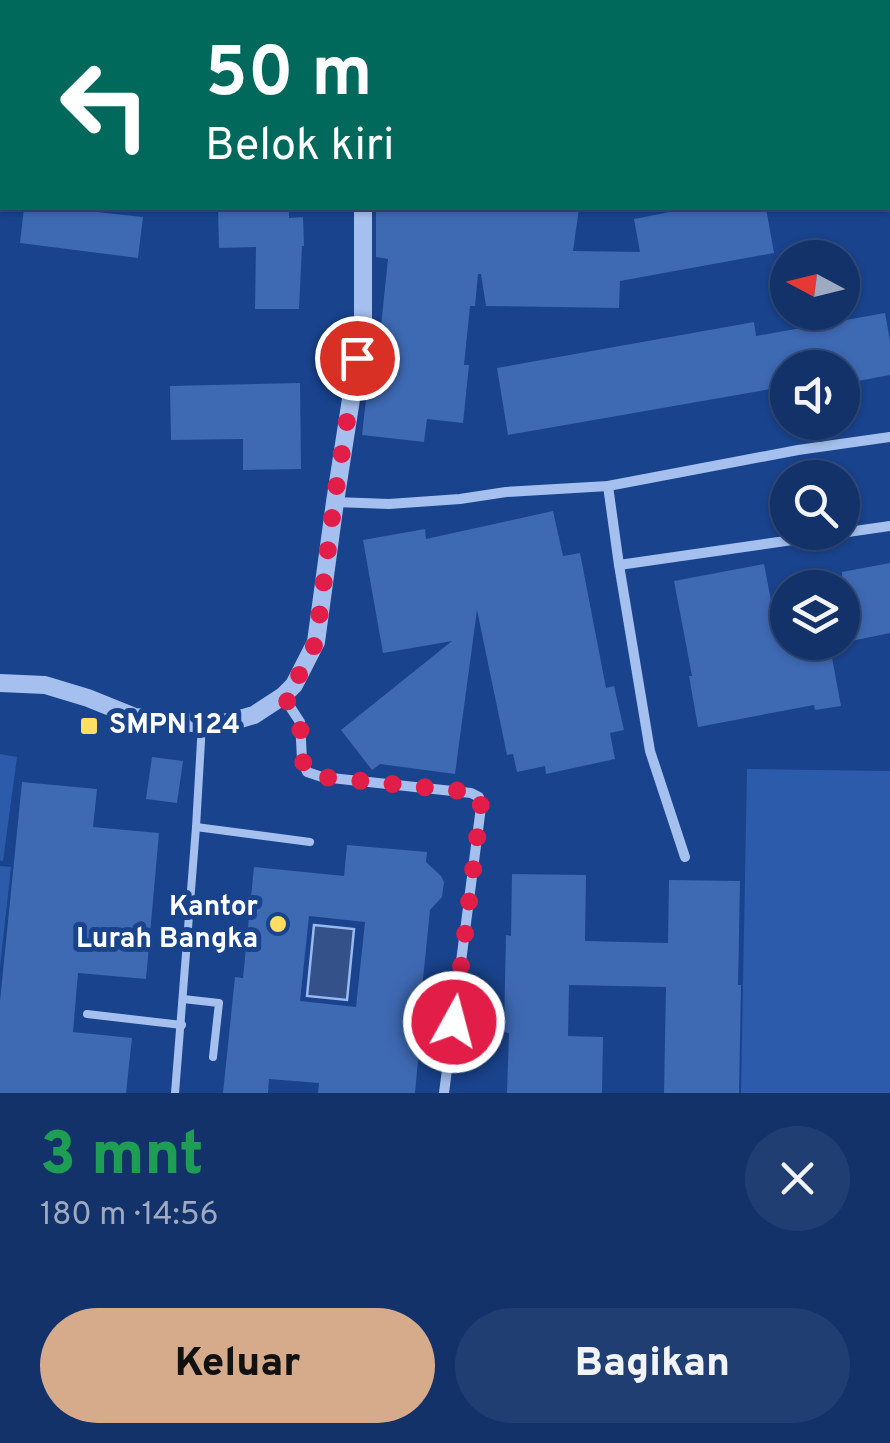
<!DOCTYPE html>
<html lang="id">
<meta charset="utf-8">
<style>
body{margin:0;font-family:Overpass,sans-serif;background:#203e72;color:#f1f3f6;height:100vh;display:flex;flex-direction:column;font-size:38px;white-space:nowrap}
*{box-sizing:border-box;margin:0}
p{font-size:32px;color:#9daac1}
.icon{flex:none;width:55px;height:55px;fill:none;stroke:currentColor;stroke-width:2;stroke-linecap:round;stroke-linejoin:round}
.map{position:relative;height:1093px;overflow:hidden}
.side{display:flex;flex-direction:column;background:#13326a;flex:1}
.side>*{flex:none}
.top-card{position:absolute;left:0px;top:0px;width:890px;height:210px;box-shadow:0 2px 8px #0004,0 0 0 2px #324d7e;background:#00695c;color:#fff;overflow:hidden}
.needle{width:65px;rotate:277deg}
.tools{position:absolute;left:770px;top:240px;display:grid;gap:20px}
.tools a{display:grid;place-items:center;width:90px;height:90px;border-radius:50%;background:#13326a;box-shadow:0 2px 8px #0004,0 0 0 2px #324d7e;font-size:50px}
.pin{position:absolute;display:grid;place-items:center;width:85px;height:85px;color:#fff;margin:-42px;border:5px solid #fff;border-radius:50%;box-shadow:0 2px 10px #0007}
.me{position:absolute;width:110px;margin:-55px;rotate:7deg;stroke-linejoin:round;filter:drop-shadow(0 0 8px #0008)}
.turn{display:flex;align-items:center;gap:35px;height:210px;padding:0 40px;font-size:45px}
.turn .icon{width:130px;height:130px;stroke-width:2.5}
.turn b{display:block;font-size:70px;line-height:85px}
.round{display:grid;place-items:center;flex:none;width:105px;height:105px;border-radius:52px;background:#203e72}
.overview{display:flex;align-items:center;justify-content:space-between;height:170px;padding:0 40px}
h1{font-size:60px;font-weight:800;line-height:75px;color:#1e9e55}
.primary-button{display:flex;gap:20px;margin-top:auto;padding:20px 40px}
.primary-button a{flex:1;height:115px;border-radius:60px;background:#d6ab8b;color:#111;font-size:40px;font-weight:800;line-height:115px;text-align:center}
.primary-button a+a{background:#203e72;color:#f1f3f6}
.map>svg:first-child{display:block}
.green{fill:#2c5bab}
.water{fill:#345289;stroke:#98baf0;stroke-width:2.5}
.building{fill:#3e69b3;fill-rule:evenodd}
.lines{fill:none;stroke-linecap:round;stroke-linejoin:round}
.service{stroke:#a5c0ee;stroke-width:8}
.minor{stroke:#a5c0ee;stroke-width:10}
.tertiary{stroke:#a5c0ee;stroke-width:18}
.route{stroke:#e11d48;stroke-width:18;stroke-dasharray:0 32.4}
.poi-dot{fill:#ffde62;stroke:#19438d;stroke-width:4}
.labels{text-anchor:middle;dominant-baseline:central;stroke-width:10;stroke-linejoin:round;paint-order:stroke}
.poi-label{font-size:28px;font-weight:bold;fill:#fff;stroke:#19438d;text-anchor:start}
</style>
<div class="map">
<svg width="890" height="1093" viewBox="0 0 890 1093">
<rect width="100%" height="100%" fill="#19438d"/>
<g class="green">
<polygon points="706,0 890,0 890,24 888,24 888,2 706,2"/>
<polygon points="0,754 17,757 3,861 0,860"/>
<polygon points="747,769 890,771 890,1093 741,1093"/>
<polygon points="0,866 11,867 0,967"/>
</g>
<polygon class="water" points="314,925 354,929 347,1000 307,996"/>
<g class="building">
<polygon points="24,208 78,208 78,210 143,217 138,258 20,243"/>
<polygon points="218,208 289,208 289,218 303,217 304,246 302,246 299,309 255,309 256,247 219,248"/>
<polygon points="376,208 579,208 573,251 640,252 634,219 675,211 674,208 766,208 774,253 620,281 619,308 486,306 481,274 478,274 475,306 470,306 464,365 469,365 463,423 427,419 424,442 362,435 371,355 378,355 388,259 376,257"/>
<polygon points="885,313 890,341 890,375 842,384 842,368 788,368 788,386 508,435 497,368 754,322 756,336"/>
<polygon points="300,383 301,469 243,470 243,439 171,440 170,386"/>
<polygon points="553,511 563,556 580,553 606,688 614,686 624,730 610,733 615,759 546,774 545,766 517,772 513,754 507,755 477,610 455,774 380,764 372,770 341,730 452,641 383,653 363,540 425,529 426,539"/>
<polygon points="890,563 890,633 842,643 842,572"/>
<polygon points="764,564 779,642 829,642 841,706 815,710 814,705 698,727 689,676 692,676 674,581"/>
<polygon points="152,757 183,761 177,803 146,799"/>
<polygon points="22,782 97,789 93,827 159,833 146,979 78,973 73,1032 132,1038 126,1093 0,1093 0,1001"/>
<path d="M347 845 427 852 426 862 441 876 444 882 442 897 430 910 418 1028 427 1029 424 1061 418 1060 415 1093H318L319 1083 269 1079 268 1093H223L235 977 243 978 254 867 344 876ZM309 916 365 922 356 1007 300 1001Z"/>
<polygon points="512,874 586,875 585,941 668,943 669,880 740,881 738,985 741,985 739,1093 664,1093 666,987 569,985 568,1036 603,1037 602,1093 507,1093 509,1033 504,1032 506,935 511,936"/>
</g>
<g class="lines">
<g class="service">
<polyline points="196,827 310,842"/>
<polyline points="183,999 219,1003 213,1057"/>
<polyline points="87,1014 182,1025"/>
<polyline points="175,1093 196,827 202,724"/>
</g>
<g class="minor">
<polyline points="888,91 890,92"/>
<polyline points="0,119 2,118"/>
<polyline points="608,486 619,565 650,751 685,857"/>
<polyline points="335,502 389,504 460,499 506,492 608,486 798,450 890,437"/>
<polyline points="619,565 890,526"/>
<polyline points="283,696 300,722 302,759 307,772 322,777 471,793 479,797 481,807 444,1093"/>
</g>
<g class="tertiary">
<polyline points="367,2 368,0"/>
<polyline points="0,683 45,685 88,698 135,717 202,724 230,722 254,715 283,696 294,685 316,642 335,502 363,322 363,208"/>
</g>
</g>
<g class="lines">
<polyline class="route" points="357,358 334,502 316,642 294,685 284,696 300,722 302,759 307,772 322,777 471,792 480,797 481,807 454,1022"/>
</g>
<g class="poi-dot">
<rect x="79" y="716" width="20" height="20" rx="5"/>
<circle cx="278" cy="924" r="10"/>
</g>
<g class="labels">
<g class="poi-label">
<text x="109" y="726">SMPN 124</text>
<text x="258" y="908" text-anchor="end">Kantor<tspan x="258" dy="32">Lurah Bangka</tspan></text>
</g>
</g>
</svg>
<div class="tools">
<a><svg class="needle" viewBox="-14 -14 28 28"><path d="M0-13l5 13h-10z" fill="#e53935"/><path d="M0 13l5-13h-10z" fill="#9daac1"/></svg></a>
<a><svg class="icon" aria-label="sound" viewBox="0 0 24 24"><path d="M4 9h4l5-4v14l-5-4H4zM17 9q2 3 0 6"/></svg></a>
<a><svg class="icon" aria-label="search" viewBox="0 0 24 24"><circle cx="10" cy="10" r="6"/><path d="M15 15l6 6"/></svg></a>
<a><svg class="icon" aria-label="layers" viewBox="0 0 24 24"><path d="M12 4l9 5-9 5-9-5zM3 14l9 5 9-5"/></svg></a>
</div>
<div class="pin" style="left:357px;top:358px;background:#d93025"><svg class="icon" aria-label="arrive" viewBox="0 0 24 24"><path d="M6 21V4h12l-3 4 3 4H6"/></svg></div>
<svg class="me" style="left:454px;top:1022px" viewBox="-20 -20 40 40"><circle r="17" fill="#e11d48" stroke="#fff" stroke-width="3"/><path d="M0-11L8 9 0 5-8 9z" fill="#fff"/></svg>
<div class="top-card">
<div class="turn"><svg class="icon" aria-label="left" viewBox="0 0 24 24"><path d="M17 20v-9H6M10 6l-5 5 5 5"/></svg><div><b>50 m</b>Belok kiri</div></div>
</div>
</div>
<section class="side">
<div class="overview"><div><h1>3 mnt</h1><p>180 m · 14:56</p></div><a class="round"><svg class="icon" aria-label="close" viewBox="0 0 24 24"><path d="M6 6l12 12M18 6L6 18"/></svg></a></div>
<div class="primary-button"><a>Keluar</a><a>Bagikan</a></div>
</section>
